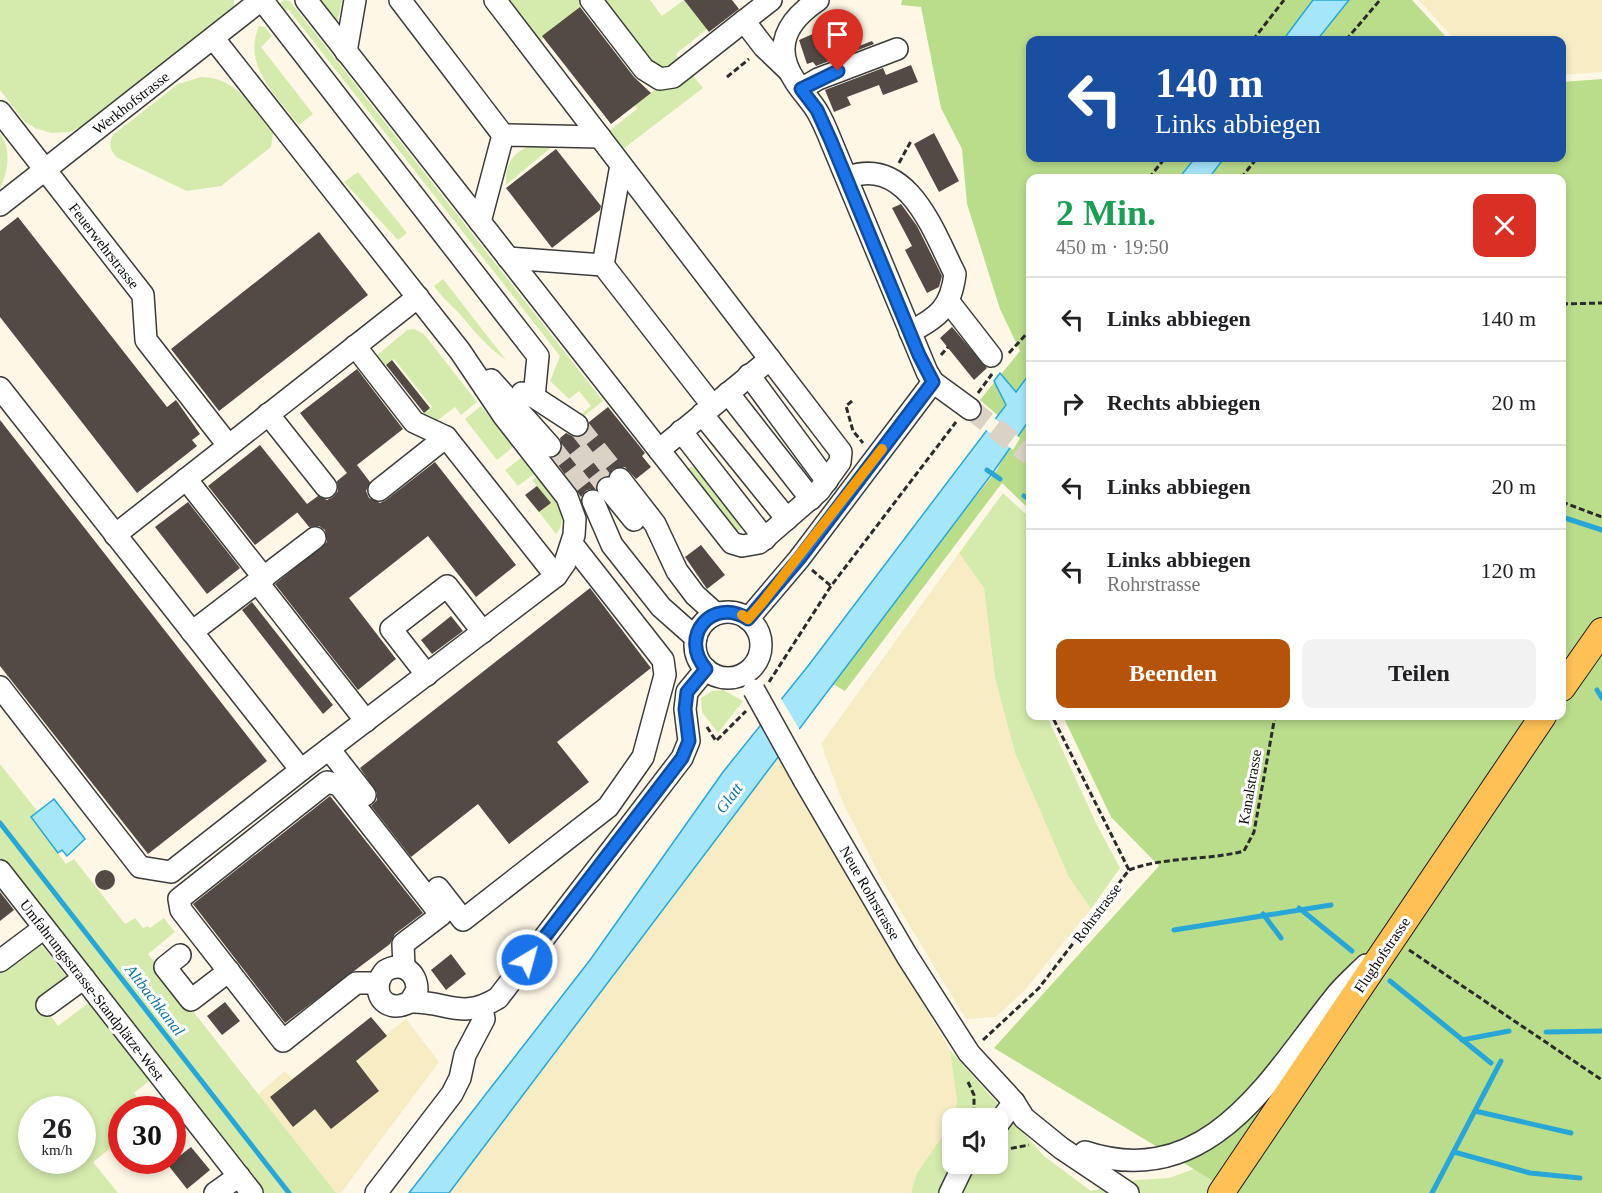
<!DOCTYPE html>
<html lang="de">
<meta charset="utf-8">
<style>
body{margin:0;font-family:"Times New Roman",serif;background:#f2f2f2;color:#202124;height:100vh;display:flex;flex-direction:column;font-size:22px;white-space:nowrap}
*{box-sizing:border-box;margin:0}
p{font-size:20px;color:#757577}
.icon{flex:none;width:33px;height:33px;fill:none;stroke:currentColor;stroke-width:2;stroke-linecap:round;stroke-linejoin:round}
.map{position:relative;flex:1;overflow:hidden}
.drawer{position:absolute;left:1026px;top:174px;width:540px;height:546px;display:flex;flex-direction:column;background:#fff;border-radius:12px;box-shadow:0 3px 9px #0003}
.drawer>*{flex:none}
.hud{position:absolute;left:1026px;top:36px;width:540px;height:126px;border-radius:12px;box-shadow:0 3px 9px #0003;background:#1a4fa0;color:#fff;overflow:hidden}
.controls{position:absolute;left:942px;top:1108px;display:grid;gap:12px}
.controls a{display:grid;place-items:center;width:66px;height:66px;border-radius:12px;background:#fff;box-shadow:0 3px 9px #0003;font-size:30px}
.speed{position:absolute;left:18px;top:1096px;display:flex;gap:12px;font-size:30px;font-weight:700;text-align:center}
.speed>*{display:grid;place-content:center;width:78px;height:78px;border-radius:50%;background:#fff;box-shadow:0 3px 9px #0003;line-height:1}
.speed small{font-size:15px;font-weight:400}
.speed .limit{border:9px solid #d22;background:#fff;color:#111}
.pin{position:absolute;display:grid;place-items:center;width:51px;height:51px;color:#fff;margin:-62px -26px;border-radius:50% 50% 50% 0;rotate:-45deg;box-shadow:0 0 6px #0007}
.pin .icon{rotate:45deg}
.me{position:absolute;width:66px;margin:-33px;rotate:37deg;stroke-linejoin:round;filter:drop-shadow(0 0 4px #0008)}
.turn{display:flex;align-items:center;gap:21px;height:126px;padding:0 30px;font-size:27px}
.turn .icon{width:78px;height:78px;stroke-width:2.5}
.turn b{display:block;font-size:42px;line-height:51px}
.round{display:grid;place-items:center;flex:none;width:63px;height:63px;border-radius:12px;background:#f2f2f2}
.head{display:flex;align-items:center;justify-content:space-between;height:102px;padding:0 30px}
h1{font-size:36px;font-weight:800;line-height:45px;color:#1e9e55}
.cta{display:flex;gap:12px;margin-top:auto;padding:12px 30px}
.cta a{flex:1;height:69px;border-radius:12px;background:#b45309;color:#fff;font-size:24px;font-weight:800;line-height:69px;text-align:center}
.cta a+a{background:#f2f2f2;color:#202124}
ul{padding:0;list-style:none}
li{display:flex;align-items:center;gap:18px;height:84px;padding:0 30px;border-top:2px solid #e0e0e0}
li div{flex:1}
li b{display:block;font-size:22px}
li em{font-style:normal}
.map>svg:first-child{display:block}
.farmland{fill:#f7ecc4}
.green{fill:#d5ebad;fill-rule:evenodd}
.forest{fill:#badd8c}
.water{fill:#a6e6fb;stroke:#28a7d7;stroke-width:1.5}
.pier{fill:#fff7e6}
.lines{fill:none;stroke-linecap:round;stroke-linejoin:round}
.stream{stroke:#28a7d7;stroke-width:5}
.building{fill:#534945}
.minor-tunnel{stroke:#dad3c5;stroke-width:21;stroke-dasharray:21 10;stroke-linecap:butt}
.minor-casing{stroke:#3c3c3c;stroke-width:24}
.major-casing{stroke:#1a1a1a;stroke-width:28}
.path{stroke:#2b2b2b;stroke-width:3;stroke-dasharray:6 3;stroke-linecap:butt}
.minor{stroke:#fff;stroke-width:21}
.major{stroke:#ffc156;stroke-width:26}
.minor-bridge-casing{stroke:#3c3c3c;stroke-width:24;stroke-linecap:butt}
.minor-bridge{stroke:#fff;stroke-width:21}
.route-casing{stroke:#114b97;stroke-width:15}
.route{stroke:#1a73e8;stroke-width:10}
.slow{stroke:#f59e0b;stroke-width:10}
.labels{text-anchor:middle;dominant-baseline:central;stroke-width:6;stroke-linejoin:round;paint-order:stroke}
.street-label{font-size:15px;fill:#090909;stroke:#fff}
.water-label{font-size:16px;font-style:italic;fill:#0c73a2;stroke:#fff}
</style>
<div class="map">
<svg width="1602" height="1193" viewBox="0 0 1602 1193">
<rect width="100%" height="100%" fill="#fff7e6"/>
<g class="farmland">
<polygon points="1419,0 1602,0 1602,72 1562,75 1562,40 1455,40"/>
<polygon points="959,553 984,588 995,678 1015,753 1069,876 1091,909 1024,991 996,1017 966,1019 882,880 843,803 821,744"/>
<polygon points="779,756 950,1050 957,1102 952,1122 917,1173 911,1193 449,1193"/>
<polygon points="371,1017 386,1035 406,1019 439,1062 341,1193 336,1193 258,1094 285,1071 292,1079"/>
</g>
<g class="green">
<polygon points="0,0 234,0 234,7 83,126 69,132 51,133 35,128 24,121 0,90"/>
<polygon points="284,0 290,1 603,401 583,417 581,414 591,406 579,391 569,399 550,381 560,356 288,9 276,18 275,7"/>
<polygon points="318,0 342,0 336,30"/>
<polygon points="506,0 582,0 584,4 539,42"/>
<polygon points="598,0 650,0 662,16 684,0 707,29 676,54 682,63 657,72"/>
<path d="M259 26 265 27 272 36 261 47 313 114 299 125C276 95 242 66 259 26Z"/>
<polygon points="689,71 703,88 623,149 609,131 637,109 635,105 656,89 664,89"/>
<path d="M201 77C237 77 253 108 273 133L271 147 221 186 187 191 118 158C110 151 108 144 113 135L178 84Z"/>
<path d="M0 133C12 150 8 171 0 189Z"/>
<path d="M538 143 553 146 506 185C505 160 515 150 538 143Z"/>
<polygon points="358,172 407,233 398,240 344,182"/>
<path d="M443 279 506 360C485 346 473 329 457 311 449 303 441 296 434 286Z"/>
<polygon points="407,330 414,329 424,334 477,402 461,415 455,407 434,423 420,416 432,407 394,359 382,367 374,358"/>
<polygon points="481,406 513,447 497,460 465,419"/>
<polygon points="521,458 534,474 518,486 505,470"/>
<polygon points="691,467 697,468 740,523 741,529 735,533 686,470"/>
<path d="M536 477C549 493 573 514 556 534L539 512 551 503 532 480Z"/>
<polygon points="1003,493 1030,518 1030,716 1047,716 1096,823 1120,868 1091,909 1069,877 1015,753 995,678 984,588 959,553"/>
<polygon points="723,690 743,701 718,733 702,712 701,698 712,691"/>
<polygon points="0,764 38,812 31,817 66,864 74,859 125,924 135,918 143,928 148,926 150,928 164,918 175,932 148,954 336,1193 257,1193 0,858"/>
<path d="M33 942 37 947 41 944 71 982 42 1004 58 1026 95 998 155 1076 134 1093 147 1110H122L121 1140 93 1162 118 1193H0V968ZM32 1110H82V1161H32Z"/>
<polygon points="950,1050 1044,1156 1091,1191 1135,1180 1169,1178 1236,1154 1208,1193 911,1193 917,1173 952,1122 952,1164 998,1164 998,1119 953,1119 957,1102"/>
</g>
<polygon class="forest" points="902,0 1412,0 1449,40 1030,40 1030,158 1562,158 1562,82 1602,79 1602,1193 1233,1193 994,1048 1159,866 1111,817 1063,716 1562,716 1562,178 1030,178 1030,510 1002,483 845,691 833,684 932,551 997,470 1017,432 980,400 1020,351 1000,309 967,204 962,149 941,108 921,7 901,5"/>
<g class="water">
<polygon points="1313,0 1349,0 1317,40 1283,40"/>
<polygon points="1195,158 1224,158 1209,178 1179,178"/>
<polygon points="1000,373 1016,392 1030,373 1030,419 994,471 449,1193 409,1193 590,960 723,772 808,666 1006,405 994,381"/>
<polygon points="54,799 85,839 67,856 62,850 58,853 31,817"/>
</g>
<g class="pier">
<polygon points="994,418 1020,438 1013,450 985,429"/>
<polygon points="780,697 801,732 781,759 759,722"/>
</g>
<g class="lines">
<g class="stream">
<polyline points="987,470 1000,479"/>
<polyline points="1024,496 1030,500"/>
<polyline points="1562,517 1602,530"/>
<polyline points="1597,690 1602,698"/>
<polyline points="0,823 289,1193"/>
<polyline points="1299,908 1352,951"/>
<polyline points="1263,914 1281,938"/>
<polyline points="1174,930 1331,905"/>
<polyline points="1390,981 1491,1063"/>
<polyline points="1546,1032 1602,1031"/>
<polyline points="1462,1040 1509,1031"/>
<polyline points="1475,1111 1571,1133"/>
<polyline points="1454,1152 1530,1173 1580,1178"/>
<polyline points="1432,1193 1501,1061"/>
</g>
</g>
<g class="building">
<polygon points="684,0 732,0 739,9 709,32"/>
<polygon points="580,7 634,77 651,93 611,124 542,36"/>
<polygon points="822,30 831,57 872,41 874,44 816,66 813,62 807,64 799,40"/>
<polygon points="911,65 918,82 883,95 879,85 847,97 851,105 834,112 825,90 883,68 886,75"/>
<polygon points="934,133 959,181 939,192 914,144"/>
<polygon points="556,149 601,206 600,210 552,248 506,188"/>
<polygon points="901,204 917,226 942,276 939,287 927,293 905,250 912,246 892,208"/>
<polygon points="18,217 167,407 176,400 200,434 192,440 197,446 137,493 0,317 0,231"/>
<polygon points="319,232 368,295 219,411 171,349"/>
<polygon points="952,327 987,368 974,380 940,338"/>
<polygon points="392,360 430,408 424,413 386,365"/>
<polygon points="357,369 403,429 357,465 370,482 366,491 369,498 380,503 386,500 435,462 516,565 476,597 428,536 349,598 396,659 358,690 275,584 327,542 325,530 319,526 309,527 297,512 307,505 255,545 208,486 260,445 307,504 318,496 327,500 333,497 338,491 337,481 347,473 300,413"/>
<polygon points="608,407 645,453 642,456 651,467 636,479 625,467 613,469 608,476 600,479 595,489 587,490 581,497 553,458 562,451 560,438 566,433 576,438 583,436 588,431 589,422"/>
<polygon points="0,420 267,761 148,854 0,666"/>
<polygon points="537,486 551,503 539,512 525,495"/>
<polygon points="188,502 240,568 207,594 155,527"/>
<polygon points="701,545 725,575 707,589 685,557"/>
<polygon points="590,588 651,668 557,742 589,782 509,844 478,804 411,857 371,806 377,800 377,793 360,768"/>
<polygon points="252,602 333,705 323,714 242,610"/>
<polygon points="451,616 463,631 432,654 421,640"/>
<polygon points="330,796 423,913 395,934 390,944 285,1023 193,904"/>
<circle cx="105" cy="880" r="10"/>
<polygon points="0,892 14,910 0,921"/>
<polygon points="451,954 466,974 446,990 431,970"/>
<polygon points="225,1002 240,1021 222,1035 207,1016"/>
<polygon points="371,1017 387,1036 356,1061 379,1091 331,1129 315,1109 293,1127 270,1097"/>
<polygon points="191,1147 210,1170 187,1189 168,1165"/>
</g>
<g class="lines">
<g class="minor-tunnel">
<polyline points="970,409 1030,455"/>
<polyline points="577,425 620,479"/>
<polyline points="550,446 593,501"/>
<polyline points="577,449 608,488"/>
</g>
<g class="minor-casing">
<g id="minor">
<polyline points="262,0 538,356 534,397"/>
<polyline points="306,0 732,543 742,546 759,543 819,491 840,462 841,452 495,0"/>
<polyline points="400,0 503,135"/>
<polyline points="591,0 644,69 660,79 673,77 744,21 764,47 787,69"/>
<path d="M818 0C787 21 772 47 795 81 802 92 811 101 817 111 823 121 827 131 831 141L927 372 933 382 970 409"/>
<polyline points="744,21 771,0"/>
<polyline points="346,52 355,0"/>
<polyline points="801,89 818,79 897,49"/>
<polyline points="0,112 143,295 146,340 228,445"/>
<polyline points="621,165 603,265 712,405"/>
<path d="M848 177C909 156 934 233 955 274 951 307 939 317 910 332"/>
<polyline points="0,205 261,0"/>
<polyline points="480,222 503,135 600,137"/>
<polyline points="508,258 603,265"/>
<polyline points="949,302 991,356"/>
<polyline points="355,346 414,422 446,437 556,576"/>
<polyline points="749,375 827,481"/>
<polyline points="491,380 550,446"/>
<polyline points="0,388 301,770 556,576 565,563 574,535 575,519 567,497 503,415 460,351 214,39"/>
<polyline points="522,393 534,397 577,425"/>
<polyline points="728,393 811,499"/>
<polyline points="268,414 326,487"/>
<polyline points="702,414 787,519"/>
<polyline points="681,431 765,539"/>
<polyline points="659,450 770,359"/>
<polyline points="186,479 264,578"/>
<polyline points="620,479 655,524 677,571 695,595 716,614"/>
<polyline points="608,488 634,520"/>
<polyline points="379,490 446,437"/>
<polyline points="593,501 612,545 661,607 696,638"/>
<polyline points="115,535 418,297"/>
<polyline points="258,583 366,721"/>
<circle cx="728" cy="645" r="33"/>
<polyline points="748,619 799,559 933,382"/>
<polyline points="192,632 315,538"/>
<polyline points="427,675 391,629 447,586 483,632"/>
<polyline points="0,687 140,867 171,872 301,770"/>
<polyline points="329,749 365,795"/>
<polyline points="804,780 907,956 969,1053 1014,1102 1024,1118 1061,1148 1128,1193"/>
<polyline points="0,871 252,1193"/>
<polyline points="438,888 463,920 608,807 643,757 665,675 663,660 572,544"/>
<polyline points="180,955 165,967 191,1000 229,971"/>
<polyline points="0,961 44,928"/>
<polyline points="378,983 356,983 283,1041 181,910 179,899 327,782 339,785 441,915 403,944 404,967"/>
<path d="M410 1002 417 990C417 971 401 961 385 971 374 983 376 1004 395 1006 402 1007 407 1002 413 1002 449 1002 462 1020 498 998L682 758 689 741 685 709 687 692 706 669"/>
<polyline points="47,1005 84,978"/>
<polyline points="998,1124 1014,1102"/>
<path d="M1085 1152C1209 1193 1272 1075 1334 998 1343 986 1355 976 1366 965"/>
<polyline points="215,1193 239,1176"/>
<polyline points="376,1193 452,1094 460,1078 465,1055 484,1019 482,1008"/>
<polyline points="950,1193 964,1164"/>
</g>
</g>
<g class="major-casing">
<g id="major">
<polyline points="1562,688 1602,631"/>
<polyline points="1221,1193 1543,716"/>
</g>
</g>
<g class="path">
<polyline points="1253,40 1284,0"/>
<polyline points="1346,40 1380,0"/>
<polyline points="727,77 749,59"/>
<polyline points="899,163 911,141"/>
<polyline points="1149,178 1165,158"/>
<polyline points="1241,178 1257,158"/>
<polyline points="1562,304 1602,303"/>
<polyline points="1009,353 1030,330"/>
<polyline points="941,355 948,347"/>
<polyline points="978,393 992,374"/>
<polyline points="852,401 846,406 853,431 863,443"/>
<polyline points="1562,502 1602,517"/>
<polyline points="812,570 831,586"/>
<polyline points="769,682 831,586 956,422"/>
<polyline points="707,727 716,741 746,711"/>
<path d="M1129 870C1165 856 1206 861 1244 851L1254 832 1275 716"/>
<polyline points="1409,950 1602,1080"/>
<polyline points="983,1040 1039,988 1129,870 1052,716"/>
<polyline points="968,1082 974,1095 974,1119"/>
<polyline points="1002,1150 1029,1145"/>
</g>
<use href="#minor" class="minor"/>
<use href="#major" class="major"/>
<g class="minor-bridge-casing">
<polyline id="minor-bridge" points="754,690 804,780"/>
</g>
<use href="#minor-bridge" class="minor-bridge"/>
</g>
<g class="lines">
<g class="route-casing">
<path id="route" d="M527 960 682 758 689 741 685 709 687 692 706 669C678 637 712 596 748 619L799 559 933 382 919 355 831 141 817 110 801 89 838 71"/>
</g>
<use href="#route" class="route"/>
<polyline class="slow" points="742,615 748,619 762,603 882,449"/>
</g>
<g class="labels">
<g class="street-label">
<text transform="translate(131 103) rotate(-38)">Werkhofstrasse</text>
<text transform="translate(104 246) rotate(52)">Feuerwehrstrasse</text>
<text transform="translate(1250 787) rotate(-80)">Kanalstrasse</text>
<text transform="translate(870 893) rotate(60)">Neue Rohrstrasse</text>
<text transform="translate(1097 913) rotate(-53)">Rohrstrasse</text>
<text transform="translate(1382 955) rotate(-56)">Flughofstrasse</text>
<text transform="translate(92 990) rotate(52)">Umfahrungsstrasse-Standplätze-West</text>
</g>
<g class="water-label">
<text transform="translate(729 798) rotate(-53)">Glatt</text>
<text transform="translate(155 1000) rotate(52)">Altbachkanal</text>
</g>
</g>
</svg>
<div class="controls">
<a><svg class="icon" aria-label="sound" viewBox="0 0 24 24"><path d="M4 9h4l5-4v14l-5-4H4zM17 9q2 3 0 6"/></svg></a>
</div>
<div class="speed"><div>26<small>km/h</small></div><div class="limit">30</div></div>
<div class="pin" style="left:838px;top:71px;background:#d93025"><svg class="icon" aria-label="arrive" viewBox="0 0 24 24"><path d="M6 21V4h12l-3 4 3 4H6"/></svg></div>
<svg class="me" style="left:527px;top:960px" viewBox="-20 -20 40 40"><circle r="17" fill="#1a73e8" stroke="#fff" stroke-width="3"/><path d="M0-11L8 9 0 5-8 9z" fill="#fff"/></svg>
<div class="hud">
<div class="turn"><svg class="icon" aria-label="left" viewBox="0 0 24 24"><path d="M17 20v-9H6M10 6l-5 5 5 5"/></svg><div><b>140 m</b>Links abbiegen</div></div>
</div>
<section class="drawer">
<div class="head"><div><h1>2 Min.</h1><p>450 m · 19:50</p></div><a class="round" style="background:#d93025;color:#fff"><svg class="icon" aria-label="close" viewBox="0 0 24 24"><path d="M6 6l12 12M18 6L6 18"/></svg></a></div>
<ul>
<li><svg class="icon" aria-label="left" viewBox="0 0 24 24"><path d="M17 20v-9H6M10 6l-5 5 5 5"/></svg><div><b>Links abbiegen</b></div><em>140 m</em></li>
<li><svg class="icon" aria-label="right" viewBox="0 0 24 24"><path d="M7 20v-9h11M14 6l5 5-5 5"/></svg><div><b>Rechts abbiegen</b></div><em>20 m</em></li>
<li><svg class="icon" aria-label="left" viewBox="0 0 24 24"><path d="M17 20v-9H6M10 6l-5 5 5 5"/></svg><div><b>Links abbiegen</b></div><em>20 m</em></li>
<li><svg class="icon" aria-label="left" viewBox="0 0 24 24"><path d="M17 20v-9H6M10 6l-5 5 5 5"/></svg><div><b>Links abbiegen</b><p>Rohrstrasse</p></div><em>120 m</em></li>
</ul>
<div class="cta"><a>Beenden</a><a>Teilen</a></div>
</section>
</div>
